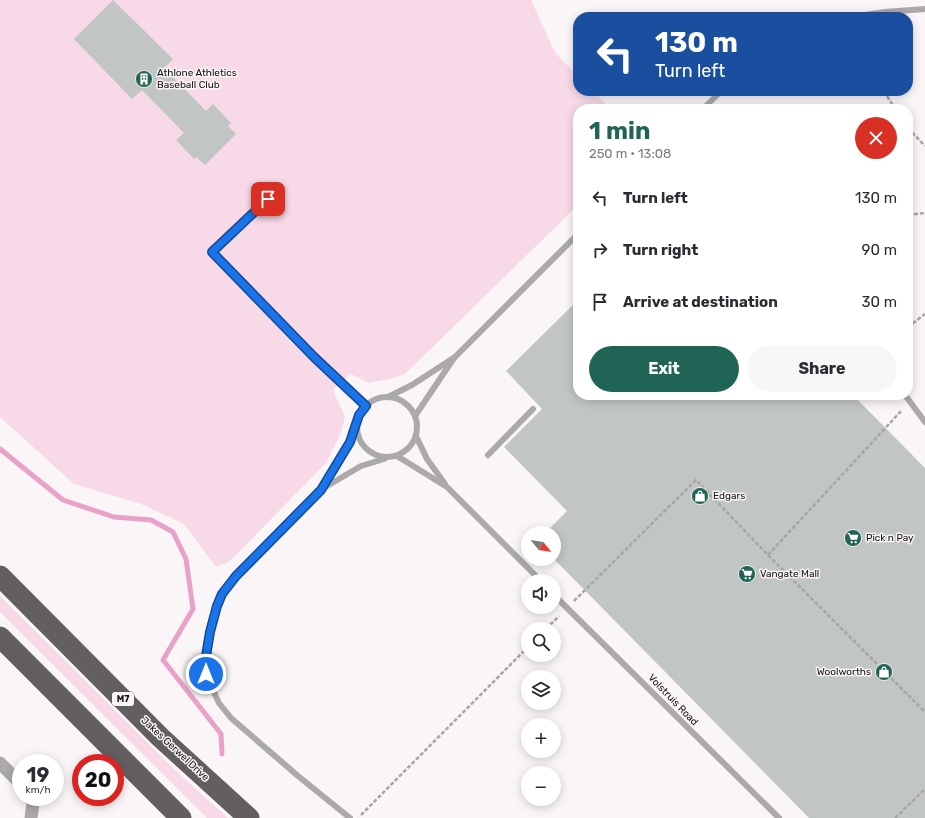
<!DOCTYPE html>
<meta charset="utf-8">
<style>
body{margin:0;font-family:Rubik,sans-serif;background:#f7f7f7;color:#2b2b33;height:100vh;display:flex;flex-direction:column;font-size:15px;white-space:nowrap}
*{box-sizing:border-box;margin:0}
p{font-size:13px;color:#7c7c81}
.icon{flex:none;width:22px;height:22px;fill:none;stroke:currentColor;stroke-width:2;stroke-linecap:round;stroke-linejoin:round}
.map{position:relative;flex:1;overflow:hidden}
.sheet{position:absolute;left:573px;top:104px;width:340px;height:296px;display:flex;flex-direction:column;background:#fff;border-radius:16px;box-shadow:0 2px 10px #0003}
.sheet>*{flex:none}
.top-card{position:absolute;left:573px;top:12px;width:340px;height:84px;border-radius:16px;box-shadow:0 2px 10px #0003;background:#1a4fa0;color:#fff;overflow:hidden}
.needle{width:26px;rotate:120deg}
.controls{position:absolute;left:521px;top:526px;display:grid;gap:8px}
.controls a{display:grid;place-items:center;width:40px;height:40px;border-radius:50%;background:#fff;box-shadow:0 2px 10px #0003;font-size:20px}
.speed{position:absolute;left:12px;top:754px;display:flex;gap:8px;font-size:20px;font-weight:700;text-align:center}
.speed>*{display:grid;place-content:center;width:52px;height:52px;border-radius:50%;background:#fff;box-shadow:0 2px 10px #0003;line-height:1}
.speed small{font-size:10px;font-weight:400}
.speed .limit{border:6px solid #d22;background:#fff;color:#111}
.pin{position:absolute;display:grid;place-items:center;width:34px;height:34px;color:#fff;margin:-17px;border-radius:8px;box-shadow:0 2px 6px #0006}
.me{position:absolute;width:44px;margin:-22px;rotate:0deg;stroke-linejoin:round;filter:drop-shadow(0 0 3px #0008)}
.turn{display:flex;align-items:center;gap:14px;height:84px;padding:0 16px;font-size:18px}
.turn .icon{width:52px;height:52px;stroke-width:2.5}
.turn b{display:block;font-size:28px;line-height:34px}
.round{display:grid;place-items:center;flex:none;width:42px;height:42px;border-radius:21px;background:#f7f7f7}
.summary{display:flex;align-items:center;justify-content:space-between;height:68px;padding:0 16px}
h1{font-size:24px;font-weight:700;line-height:30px;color:#206455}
.cta{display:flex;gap:8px;margin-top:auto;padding:8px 16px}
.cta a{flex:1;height:46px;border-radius:24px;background:#206455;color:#fff;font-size:16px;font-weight:700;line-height:46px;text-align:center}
.cta a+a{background:#f7f7f7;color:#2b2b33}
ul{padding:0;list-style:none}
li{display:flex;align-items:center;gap:12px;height:52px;padding:0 16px}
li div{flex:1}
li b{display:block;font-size:15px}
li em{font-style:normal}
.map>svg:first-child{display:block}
.green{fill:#f7d9e8}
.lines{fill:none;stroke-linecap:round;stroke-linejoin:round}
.stream{stroke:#e9a1c7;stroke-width:5}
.building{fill:#c1c6c4}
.path{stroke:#a9a5a6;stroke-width:2.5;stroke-dasharray:4 2;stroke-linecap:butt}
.service{stroke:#aba9aa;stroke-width:6}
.minor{stroke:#aba9aa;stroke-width:13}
.trunk{stroke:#635f61;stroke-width:21}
.route-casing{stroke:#114b97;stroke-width:10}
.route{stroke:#1a73e8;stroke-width:7}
.labels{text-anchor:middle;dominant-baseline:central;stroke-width:3;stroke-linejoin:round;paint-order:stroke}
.shield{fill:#faf5f7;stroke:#585557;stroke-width:1}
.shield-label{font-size:9px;font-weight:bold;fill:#131112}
.poi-label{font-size:10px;fill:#131112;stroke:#faf5f7;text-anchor:start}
.street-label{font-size:10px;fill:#131112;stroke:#faf5f7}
</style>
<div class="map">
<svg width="925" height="818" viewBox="0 0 925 818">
<rect width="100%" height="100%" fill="#faf5f7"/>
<g class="green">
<polygon points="0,0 531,0 552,46 557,55 578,76 578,91 593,91 611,109 578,109 578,205 405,374 394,378 369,383 351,374 333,390 345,417 340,435 326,463 230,561 216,567 184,524 141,504 74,484 0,417"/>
<polygon points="0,596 175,770 228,818 207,818 0,612"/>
</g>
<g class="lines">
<polyline class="stream" points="0,449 63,500 114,517 151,520 173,532 186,559 193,609 163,660 221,734 222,754"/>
</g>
<g class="building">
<polygon points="113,0 173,59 164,68 206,111 213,104 231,123 228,126 236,134 205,165 196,157 194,159 176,140 184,133 142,90 132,99 74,39"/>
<polygon points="578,300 578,395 853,395 925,468 925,818 809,818 554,559 554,533 545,533 567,511 504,447 542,409 506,371"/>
</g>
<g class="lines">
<g class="path">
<polyline points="884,91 895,109"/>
<polyline points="908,128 925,146"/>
<polyline points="908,215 925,213"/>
<polyline points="908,327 925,314"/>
<polyline points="768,555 902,410"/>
<polyline points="574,601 696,480 768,555 925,712"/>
<polyline points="546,629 559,616"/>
<polyline points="361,815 528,647"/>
<polyline points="895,818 925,789"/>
</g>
<g class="service">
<polyline points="850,17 885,12 925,9"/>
<polyline points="703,109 721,91"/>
<polyline points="268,199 212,252 314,357 366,406"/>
<polyline points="905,395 925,422"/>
<circle cx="387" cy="427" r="30"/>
<polyline points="388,397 412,385 455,357 578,234"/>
<polyline points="415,416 454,358"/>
<polyline points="416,436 427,459 445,484"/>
<polyline points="488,455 533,409"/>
<polyline points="397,456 447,487 541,581"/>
<polyline points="322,489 361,466 384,459"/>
<polyline points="554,595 779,818"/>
<polyline points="350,818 298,776 231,718 219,703 211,686 207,674 206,656 210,632 217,606 222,594 236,576 321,490 345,452 357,427"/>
</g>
<g class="minor">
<polyline points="0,763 21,784"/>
<polyline points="30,797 33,803 31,818"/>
</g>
<g class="trunk">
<polyline points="0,576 160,737 249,818"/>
<polyline points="0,637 181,818"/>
</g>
</g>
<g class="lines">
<g class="route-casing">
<polyline id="route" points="206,674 206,656 210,632 217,606 222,594 236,576 321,490 350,442 359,415 366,406 314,357 212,252 268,199"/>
</g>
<use href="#route" class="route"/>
</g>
<defs>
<g id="building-disc" transform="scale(0.9)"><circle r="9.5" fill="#206455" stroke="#faf5f7"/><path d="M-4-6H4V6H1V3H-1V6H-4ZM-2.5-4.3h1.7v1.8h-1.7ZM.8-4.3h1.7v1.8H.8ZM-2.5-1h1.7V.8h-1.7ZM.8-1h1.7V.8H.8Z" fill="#fff"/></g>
<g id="shop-disc" transform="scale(0.9)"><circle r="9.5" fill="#206455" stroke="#faf5f7"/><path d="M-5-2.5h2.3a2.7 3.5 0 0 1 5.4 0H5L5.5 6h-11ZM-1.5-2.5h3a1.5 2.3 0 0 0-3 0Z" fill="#fff"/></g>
<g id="supermarket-disc" transform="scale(0.9)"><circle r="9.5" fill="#206455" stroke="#faf5f7"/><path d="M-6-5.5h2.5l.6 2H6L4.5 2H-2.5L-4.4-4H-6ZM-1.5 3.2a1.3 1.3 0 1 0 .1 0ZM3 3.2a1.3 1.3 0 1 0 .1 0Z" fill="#fff"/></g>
</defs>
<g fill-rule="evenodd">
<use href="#building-disc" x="144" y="79"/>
<use href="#shop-disc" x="700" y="496"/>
<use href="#supermarket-disc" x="853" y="538"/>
<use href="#supermarket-disc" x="747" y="574"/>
<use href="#shop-disc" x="884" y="672"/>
</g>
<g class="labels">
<rect class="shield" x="112" y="692" width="22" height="14" rx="3"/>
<g class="shield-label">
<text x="123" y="699">M7</text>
</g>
<g class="poi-label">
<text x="157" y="73">Athlone Athletics<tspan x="157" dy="12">Baseball Club</tspan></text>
<text x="713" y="496">Edgars</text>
<text x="866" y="538">Pick n Pay</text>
<text x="760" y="574">Vangate Mall</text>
<text x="871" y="672" text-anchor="end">Woolworths</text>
</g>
<g class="street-label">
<text transform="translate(673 700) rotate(46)">Volstruis Road</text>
<text transform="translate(175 749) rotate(43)">Jakes Gerwel Drive</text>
</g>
</g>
</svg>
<div class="controls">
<a><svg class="needle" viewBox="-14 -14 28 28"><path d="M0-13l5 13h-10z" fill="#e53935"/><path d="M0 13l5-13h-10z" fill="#7c7c81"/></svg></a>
<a><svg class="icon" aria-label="sound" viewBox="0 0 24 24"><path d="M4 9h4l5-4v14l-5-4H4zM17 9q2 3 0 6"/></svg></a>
<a><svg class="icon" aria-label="search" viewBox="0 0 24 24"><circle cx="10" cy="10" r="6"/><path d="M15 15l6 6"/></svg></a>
<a><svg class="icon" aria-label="layers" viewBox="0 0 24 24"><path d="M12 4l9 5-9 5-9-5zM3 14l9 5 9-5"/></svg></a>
<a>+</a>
<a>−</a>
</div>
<div class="speed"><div>19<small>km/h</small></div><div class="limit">20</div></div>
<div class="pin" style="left:268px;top:199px;background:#d93025"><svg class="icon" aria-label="arrive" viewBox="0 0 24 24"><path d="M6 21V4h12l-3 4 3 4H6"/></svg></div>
<svg class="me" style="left:206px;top:674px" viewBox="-20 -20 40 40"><circle r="17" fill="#1a73e8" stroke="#fff" stroke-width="3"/><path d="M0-11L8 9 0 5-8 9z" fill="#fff"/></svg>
<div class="top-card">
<div class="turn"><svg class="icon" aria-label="left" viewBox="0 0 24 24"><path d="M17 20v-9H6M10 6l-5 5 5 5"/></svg><div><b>130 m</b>Turn left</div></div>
</div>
<section class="sheet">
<div class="summary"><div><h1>1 min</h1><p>250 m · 13:08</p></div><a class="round" style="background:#d93025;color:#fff"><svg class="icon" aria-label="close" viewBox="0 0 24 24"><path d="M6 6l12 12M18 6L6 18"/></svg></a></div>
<ul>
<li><svg class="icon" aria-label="left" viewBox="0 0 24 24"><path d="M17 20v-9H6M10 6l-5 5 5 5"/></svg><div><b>Turn left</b></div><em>130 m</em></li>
<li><svg class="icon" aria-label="right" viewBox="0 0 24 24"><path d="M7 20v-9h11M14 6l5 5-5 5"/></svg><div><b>Turn right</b></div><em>90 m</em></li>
<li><svg class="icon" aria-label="arrive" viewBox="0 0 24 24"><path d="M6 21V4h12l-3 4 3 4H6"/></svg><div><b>Arrive at destination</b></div><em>30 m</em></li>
</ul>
<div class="cta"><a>Exit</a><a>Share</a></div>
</section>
</div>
